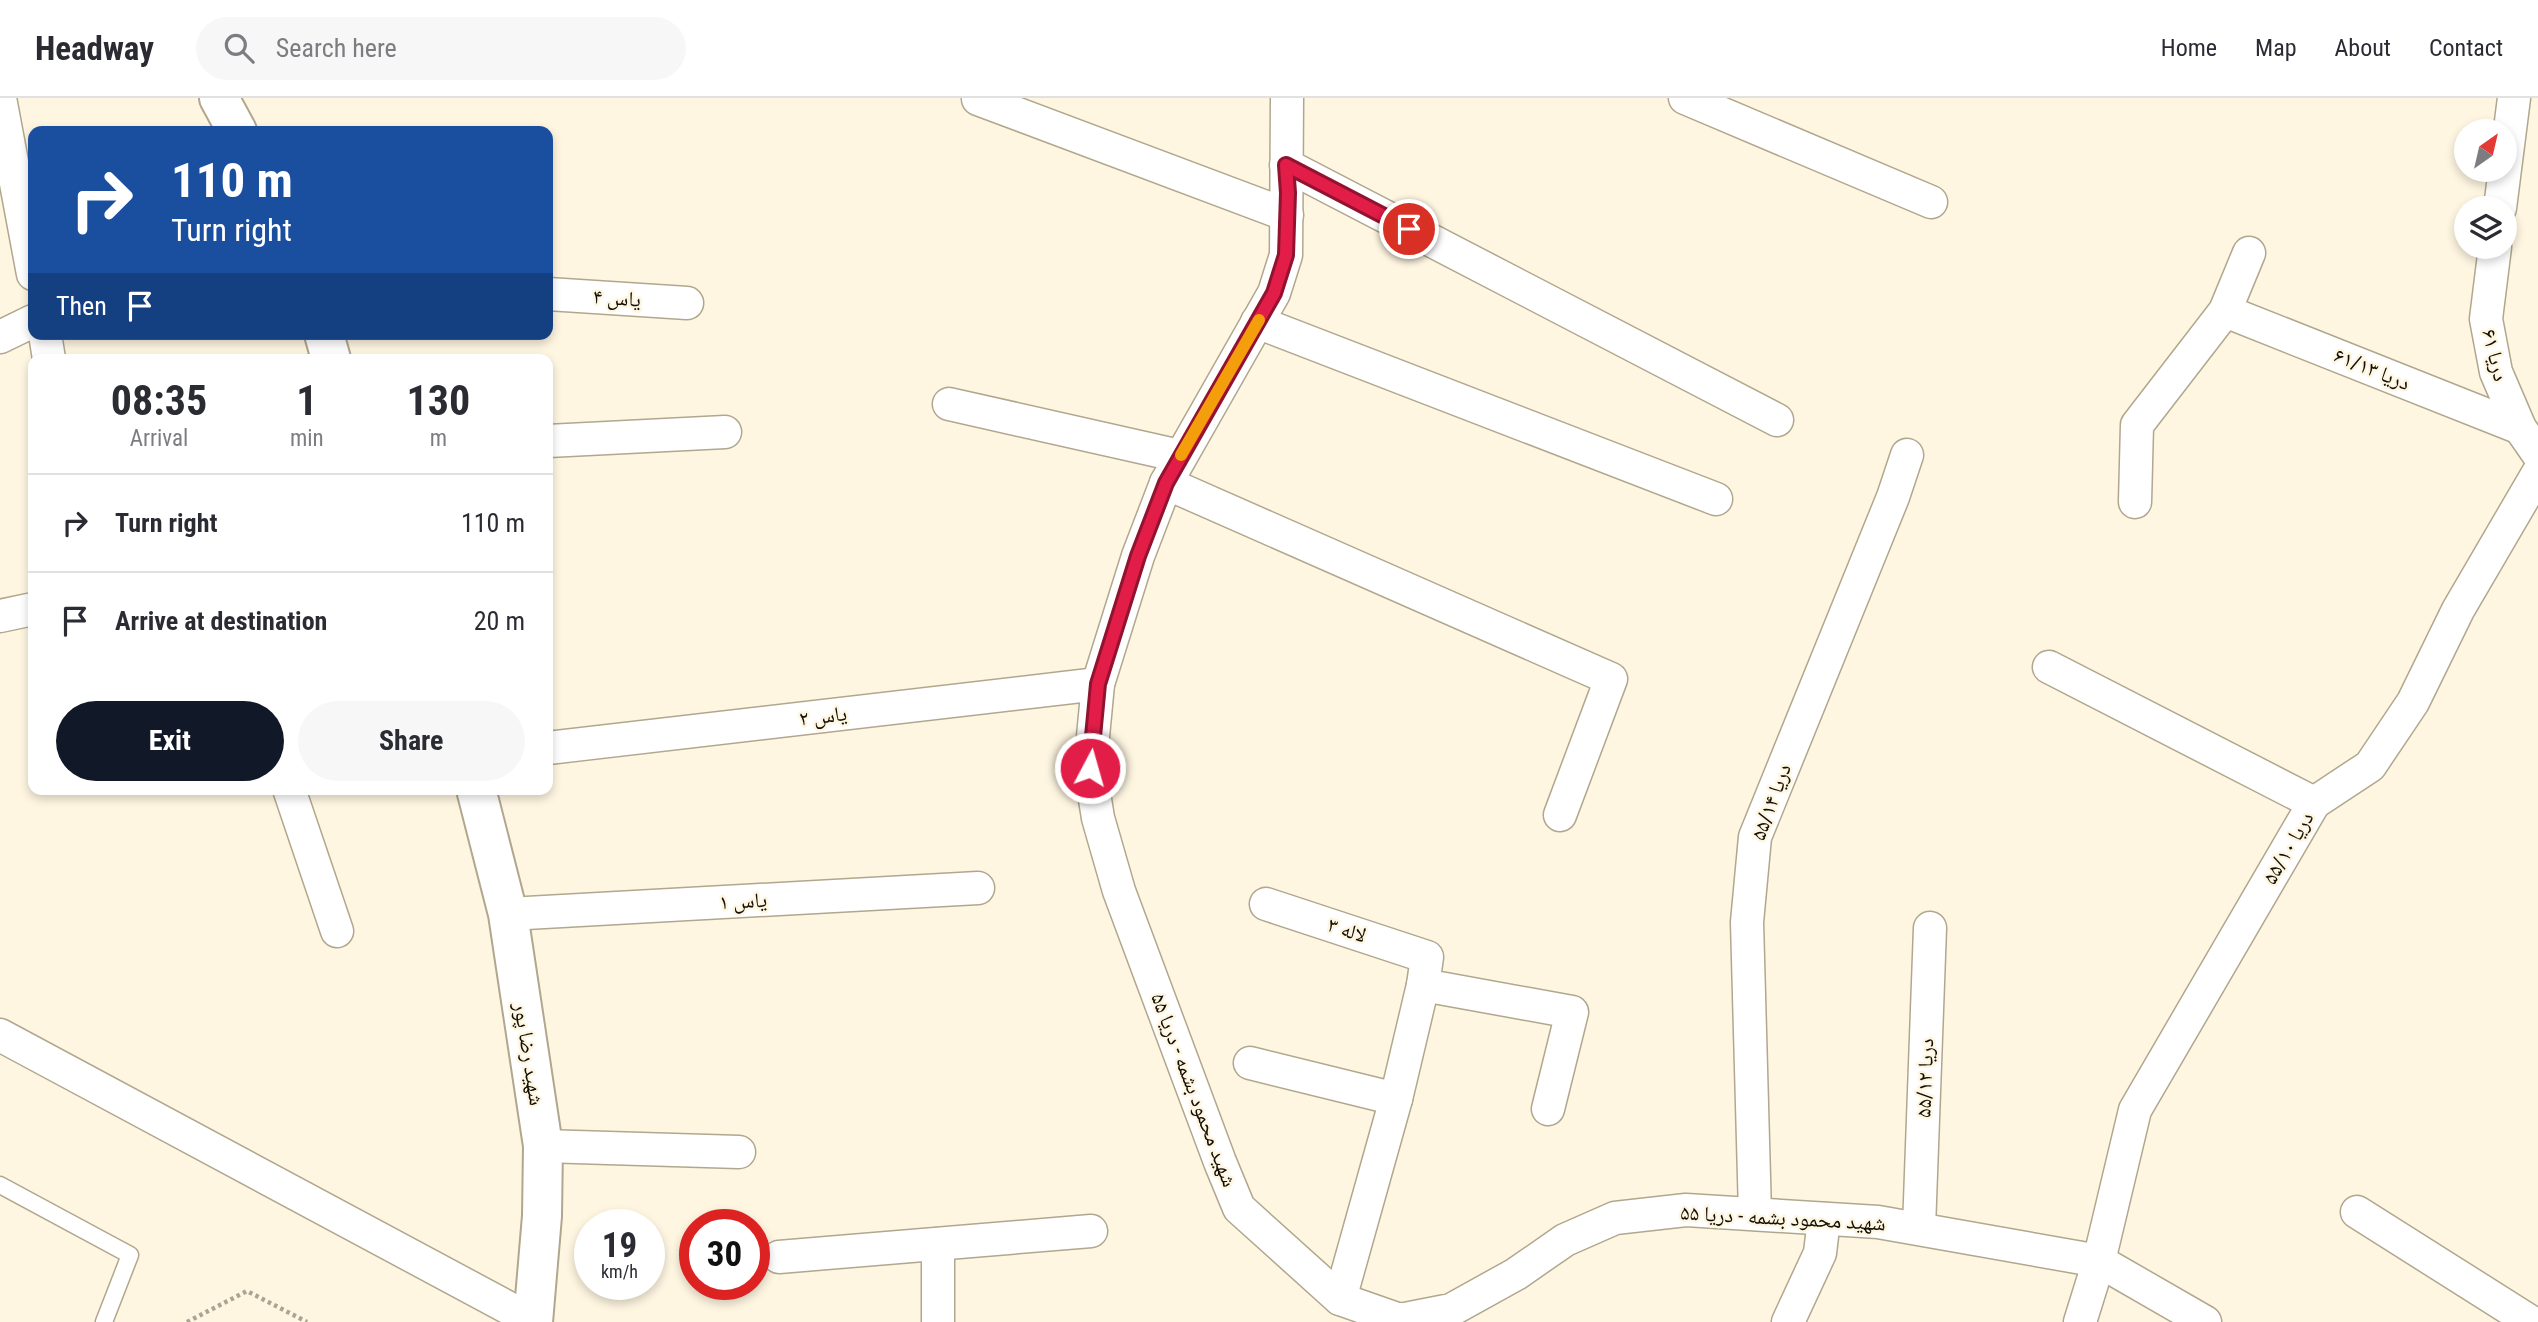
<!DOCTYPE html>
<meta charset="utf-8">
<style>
body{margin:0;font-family:"Roboto Condensed","Noto Naskh Arabic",sans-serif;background:#f7f7f7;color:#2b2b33;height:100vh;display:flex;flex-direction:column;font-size:26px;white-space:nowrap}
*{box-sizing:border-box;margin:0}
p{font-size:23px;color:#7c7c81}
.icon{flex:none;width:38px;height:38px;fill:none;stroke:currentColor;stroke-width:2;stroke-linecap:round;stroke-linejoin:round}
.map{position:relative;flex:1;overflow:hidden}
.sheet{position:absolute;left:28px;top:256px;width:525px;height:441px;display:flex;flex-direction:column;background:#fff;border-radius:14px;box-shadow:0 4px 10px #0003}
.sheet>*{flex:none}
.banner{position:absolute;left:28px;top:28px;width:525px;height:214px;border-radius:14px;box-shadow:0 4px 10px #0003;background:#1a4fa0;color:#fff;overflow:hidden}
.needle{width:46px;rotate:34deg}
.buttons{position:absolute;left:2454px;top:21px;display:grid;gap:14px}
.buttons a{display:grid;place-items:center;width:63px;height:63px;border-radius:50%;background:#fff;box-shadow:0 4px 10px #0003;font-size:35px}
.speed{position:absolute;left:574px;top:1111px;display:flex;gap:14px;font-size:35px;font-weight:700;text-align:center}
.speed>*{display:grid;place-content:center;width:91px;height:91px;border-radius:50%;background:#fff;box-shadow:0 4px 10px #0003;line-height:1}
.speed small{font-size:18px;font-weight:400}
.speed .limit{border:10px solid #d22;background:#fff;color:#111}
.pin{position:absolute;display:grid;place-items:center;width:60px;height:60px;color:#fff;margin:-30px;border:4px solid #fff;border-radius:50%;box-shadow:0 2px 7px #0007}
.me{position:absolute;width:77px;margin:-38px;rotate:6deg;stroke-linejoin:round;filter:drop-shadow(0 0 5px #0008)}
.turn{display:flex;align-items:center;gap:24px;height:147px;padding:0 28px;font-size:32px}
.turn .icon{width:91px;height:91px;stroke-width:2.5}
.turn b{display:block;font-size:49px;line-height:60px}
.then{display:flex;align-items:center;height:66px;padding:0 28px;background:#0003;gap:14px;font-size:26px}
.eta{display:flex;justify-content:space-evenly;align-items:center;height:119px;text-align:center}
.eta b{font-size:42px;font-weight:700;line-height:49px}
.primary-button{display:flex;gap:14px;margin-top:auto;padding:14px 28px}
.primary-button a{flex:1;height:80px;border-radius:42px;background:#111827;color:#fff;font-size:28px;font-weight:700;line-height:80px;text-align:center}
.primary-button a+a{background:#f7f7f7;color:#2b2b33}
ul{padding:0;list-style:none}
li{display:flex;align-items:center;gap:21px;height:98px;padding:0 28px;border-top:2px solid #e1e1e2}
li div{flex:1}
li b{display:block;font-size:26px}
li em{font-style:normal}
header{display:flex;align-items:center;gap:42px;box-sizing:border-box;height:98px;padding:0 35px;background:#fff;border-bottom:2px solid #e1e1e2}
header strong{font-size:33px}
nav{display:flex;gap:38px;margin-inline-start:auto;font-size:24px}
.search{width:490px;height:63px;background:#f7f7f7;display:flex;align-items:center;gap:18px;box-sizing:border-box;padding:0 24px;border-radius:38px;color:#7c7c81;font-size:26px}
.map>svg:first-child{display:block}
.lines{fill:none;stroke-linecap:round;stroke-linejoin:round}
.service-casing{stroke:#b1a78e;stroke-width:19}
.minor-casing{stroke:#b1a78e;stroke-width:35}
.tertiary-casing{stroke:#b1a78e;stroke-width:42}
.path{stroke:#aba494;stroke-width:4.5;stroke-dasharray:3.5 3.5;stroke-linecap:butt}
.service{stroke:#fff;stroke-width:16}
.minor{stroke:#fff;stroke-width:32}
.tertiary{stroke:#fff;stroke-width:38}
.route-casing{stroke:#92132f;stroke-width:18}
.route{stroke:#e11d48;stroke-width:12}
.slow{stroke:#f59e0b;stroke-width:12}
.labels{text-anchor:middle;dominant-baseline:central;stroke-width:5;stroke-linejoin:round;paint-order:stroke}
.street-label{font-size:21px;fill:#120e06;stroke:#fef6e1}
</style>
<header>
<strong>Headway</strong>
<div class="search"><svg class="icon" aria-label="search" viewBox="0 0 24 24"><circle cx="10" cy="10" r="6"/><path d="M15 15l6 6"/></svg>Search here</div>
<nav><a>Home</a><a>Map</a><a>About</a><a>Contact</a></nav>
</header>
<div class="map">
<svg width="2538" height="1224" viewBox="0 0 2538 1224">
<rect width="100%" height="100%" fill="#fef6e1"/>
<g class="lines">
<g class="service-casing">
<polyline id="service" points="0,1087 130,1157 104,1224"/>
</g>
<g class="minor-casing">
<g id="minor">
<polyline points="0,0 33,176"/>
<polyline points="1287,0 1286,157 1274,195 1166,385 1138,458 1098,586 1090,670 1098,720 1119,793 1220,1064 1239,1110 1340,1201 1400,1222 1451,1212 1516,1176 1565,1142 1615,1120 1686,1112 1878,1124 2099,1163 2205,1224"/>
<polyline points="1685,0 1931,104"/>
<polyline points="978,1 1287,117"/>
<polyline points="1286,67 1777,322"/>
<polyline points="2500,110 2514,0"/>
<polyline points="2495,149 2486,221 2496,274 2520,330 2538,356"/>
<polyline points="548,196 687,205"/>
<polyline points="2225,213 2520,330"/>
<polyline points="1257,224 1716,401"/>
<polyline points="45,236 49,261"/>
<polyline points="0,239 33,223"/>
<polyline points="949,306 1180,358"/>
<polyline points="548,343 725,334"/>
<polyline points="1166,385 1611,581 1560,717"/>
<polyline points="2135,404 2137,327 2225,213 2249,155"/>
<polyline points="0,518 33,511"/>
<polyline points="2049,569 2314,705"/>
<polyline points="548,650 1098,586"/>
<polyline points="289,691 337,833"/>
<polyline points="1266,806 1427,859 1423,887 1572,914 1548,1011"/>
<polyline points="508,816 978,790"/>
<polyline points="0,937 533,1223"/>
<polyline points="1250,965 1396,1001"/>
<polyline points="543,1048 739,1054"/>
<polyline points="2357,1114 2531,1224"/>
<polyline points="1755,1116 1747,824 1755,739 1893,399 1907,357"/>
<polyline points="1919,1130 1930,830"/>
<polyline points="938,1146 938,1224"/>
<polyline points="779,1159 1091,1133"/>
<polyline points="1340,1201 1396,1001 1423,887"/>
<polyline points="1788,1224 1820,1155 1824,1121"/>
<polyline points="2080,1224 2099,1163 2135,1012 2314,705 2370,668 2413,604 2458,512 2538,375"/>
</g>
</g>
<g class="tertiary-casing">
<g id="tertiary">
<polyline points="219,0 237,33"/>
<polyline points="324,236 331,261"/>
<polyline points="476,691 508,816 543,1048 542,1118 533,1224"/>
</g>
</g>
<polyline class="path" points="187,1224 247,1193 307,1224"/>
<use href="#service" class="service"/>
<use href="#minor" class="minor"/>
<use href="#tertiary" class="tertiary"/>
</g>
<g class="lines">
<g class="route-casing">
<polyline id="route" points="1090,670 1098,586 1138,458 1166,385 1274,195 1286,157 1288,95 1286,67 1409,131"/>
</g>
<use href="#route" class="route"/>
<polyline class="slow" points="1181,357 1259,222"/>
</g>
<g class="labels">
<g class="street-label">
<text transform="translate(617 200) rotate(4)">یاس ۴</text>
<text transform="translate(2495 257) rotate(76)">دریا ۶۱</text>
<text transform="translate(2372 271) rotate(22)">دریا ۶۱/۱۳</text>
<text transform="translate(823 618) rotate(-7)">یاس ۲</text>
<text transform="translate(1771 704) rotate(-70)">دریا ۵۵/۱۴</text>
<text transform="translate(2288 750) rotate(-60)">دریا ۵۵/۱۰</text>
<text transform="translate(743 803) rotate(-3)">یاس ۱</text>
<text transform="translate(1347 832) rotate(18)">لاله ۳</text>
<text transform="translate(529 956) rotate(81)">شهید رضا پور</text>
<text transform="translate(1925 980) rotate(-88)">دریا ۵۵/۱۲</text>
<text transform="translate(1194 992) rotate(69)">شهید محمود بشمه - دریا ۵۵</text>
<text transform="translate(1783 1120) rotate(3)">شهید محمود بشمه - دریا ۵۵</text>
</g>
</g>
</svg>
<div class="buttons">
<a><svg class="needle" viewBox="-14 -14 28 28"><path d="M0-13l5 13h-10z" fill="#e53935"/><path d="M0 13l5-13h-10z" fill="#7c7c81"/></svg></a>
<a><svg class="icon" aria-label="layers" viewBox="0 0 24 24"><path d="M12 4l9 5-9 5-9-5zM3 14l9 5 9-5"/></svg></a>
</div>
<div class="speed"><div>19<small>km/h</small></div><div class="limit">30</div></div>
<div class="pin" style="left:1409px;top:131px;background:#d93025"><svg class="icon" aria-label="arrive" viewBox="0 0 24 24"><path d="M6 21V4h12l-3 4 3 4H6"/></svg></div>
<svg class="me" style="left:1090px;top:670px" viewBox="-20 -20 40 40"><circle r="17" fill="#e11d48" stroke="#fff" stroke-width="3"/><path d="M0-11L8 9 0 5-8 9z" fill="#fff"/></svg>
<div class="banner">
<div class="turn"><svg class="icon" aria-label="right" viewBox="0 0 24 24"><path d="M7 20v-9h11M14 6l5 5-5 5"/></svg><div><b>110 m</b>Turn right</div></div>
<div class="then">Then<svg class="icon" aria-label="arrive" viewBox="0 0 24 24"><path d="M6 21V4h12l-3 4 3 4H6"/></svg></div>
</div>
<section class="sheet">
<div class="eta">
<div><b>08:35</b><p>Arrival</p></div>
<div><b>1</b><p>min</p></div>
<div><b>130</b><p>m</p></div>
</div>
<ul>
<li><svg class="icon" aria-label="right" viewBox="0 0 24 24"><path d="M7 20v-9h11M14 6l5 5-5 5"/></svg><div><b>Turn right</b></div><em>110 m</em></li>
<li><svg class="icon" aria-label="arrive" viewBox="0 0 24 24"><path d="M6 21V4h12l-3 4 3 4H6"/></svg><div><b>Arrive at destination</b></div><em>20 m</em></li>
</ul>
<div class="primary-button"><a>Exit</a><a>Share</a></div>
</section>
</div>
